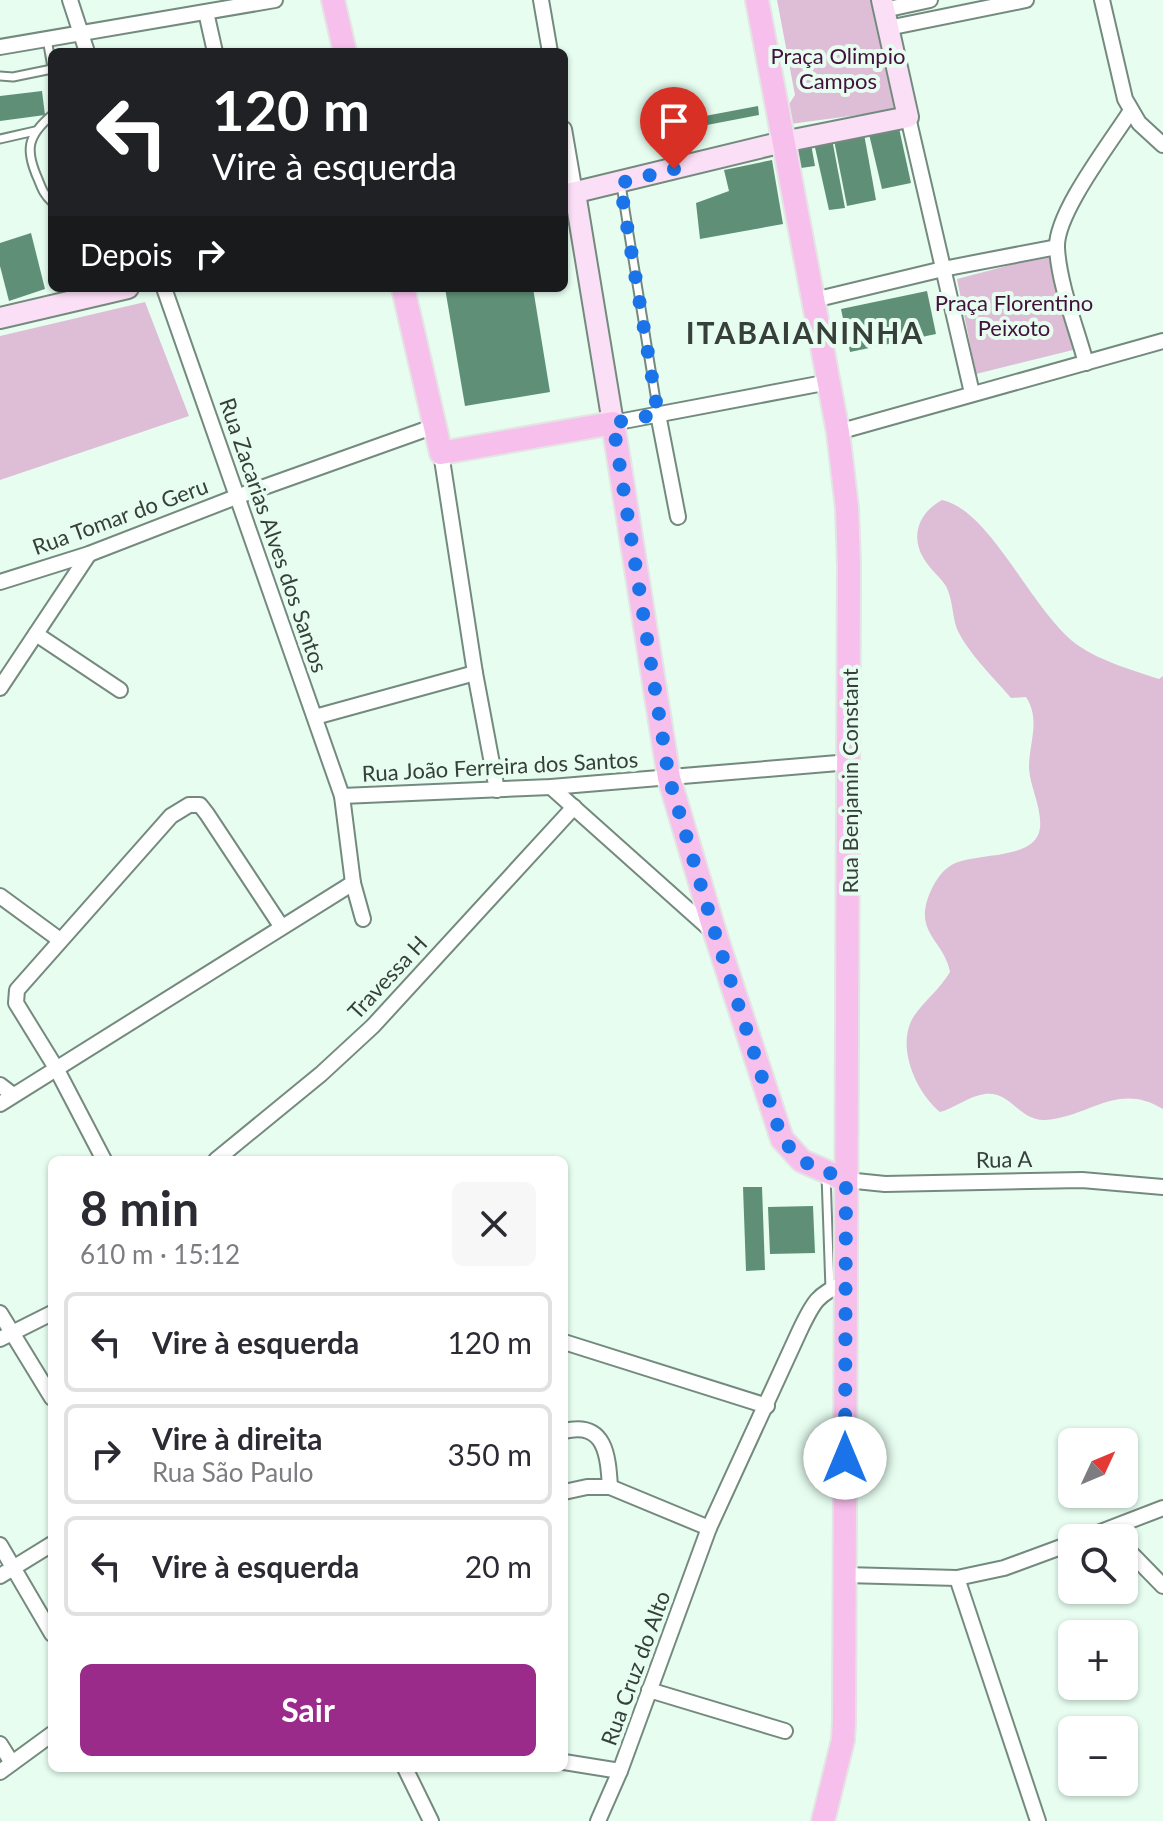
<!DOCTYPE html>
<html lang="pt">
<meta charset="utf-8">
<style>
body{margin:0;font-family:Lato,sans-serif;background:#f7f7f7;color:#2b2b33;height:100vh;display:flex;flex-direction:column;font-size:30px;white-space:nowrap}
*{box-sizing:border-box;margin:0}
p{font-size:26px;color:#7c7c81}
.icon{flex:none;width:44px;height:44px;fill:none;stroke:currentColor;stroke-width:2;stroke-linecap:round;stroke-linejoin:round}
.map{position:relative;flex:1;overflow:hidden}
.details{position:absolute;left:48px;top:1156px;width:520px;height:616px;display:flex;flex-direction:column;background:#fff;border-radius:12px;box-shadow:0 2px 6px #0004}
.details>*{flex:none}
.guide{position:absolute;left:48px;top:48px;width:520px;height:244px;border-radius:12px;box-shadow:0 2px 6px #0004;background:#202124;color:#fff;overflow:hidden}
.needle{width:52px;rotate:46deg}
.buttons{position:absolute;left:1058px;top:1428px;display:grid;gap:16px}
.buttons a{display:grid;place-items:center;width:80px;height:80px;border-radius:12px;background:#fff;box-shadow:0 2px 6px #0004;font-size:40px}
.pin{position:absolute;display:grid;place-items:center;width:68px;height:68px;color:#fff;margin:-82px -34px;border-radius:50% 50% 50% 0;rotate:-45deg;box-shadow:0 0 8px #0007}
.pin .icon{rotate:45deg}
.me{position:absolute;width:88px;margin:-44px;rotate:0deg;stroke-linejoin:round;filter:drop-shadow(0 0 6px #0008)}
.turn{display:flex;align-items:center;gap:28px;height:168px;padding:0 32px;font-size:36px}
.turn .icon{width:104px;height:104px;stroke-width:2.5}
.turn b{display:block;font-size:56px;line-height:68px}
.then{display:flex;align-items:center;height:76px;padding:0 32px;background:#0003;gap:16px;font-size:30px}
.round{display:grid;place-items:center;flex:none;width:84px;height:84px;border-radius:12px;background:#f7f7f7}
.summary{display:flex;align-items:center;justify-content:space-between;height:136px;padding:0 32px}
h1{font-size:48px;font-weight:700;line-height:60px}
.action{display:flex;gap:16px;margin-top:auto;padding:16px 32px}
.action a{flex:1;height:92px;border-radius:12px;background:#9a2b8a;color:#fff;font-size:32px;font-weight:700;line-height:92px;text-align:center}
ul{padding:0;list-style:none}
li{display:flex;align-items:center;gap:24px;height:100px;margin:0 16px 12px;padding:0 16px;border:4px solid #e1e1e2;border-radius:12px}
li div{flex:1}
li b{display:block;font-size:30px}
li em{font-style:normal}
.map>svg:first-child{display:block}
.green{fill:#ddbed6}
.building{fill:#5f9077}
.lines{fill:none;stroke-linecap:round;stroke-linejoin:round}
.lane-casing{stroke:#758a7f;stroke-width:11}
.street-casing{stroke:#758a7f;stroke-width:18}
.secondary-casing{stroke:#758a7f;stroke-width:24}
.primary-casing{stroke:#e3e4e3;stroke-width:26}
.lane{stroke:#fff;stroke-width:7}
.street{stroke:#fff;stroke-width:14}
.secondary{stroke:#fbdff6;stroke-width:20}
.primary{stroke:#f7bfec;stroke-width:22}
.route{stroke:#1a73e8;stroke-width:14;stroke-dasharray:0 25.2}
.labels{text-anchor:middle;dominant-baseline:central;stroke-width:8;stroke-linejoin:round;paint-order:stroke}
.park-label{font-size:22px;fill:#43113c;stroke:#e6fdf0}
.street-label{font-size:22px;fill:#363f3a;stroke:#e6fdf0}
.district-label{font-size:30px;font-weight:bold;letter-spacing:2px;fill:#363f3a;stroke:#e6fdf0}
</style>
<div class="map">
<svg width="1163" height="1821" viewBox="0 0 1163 1821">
<rect width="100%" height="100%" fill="#e6fdf0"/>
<g class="green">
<polygon points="777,0 871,0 895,110 790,124 786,109 795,95"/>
<polygon points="1048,255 1073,350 976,374 957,279"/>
<polygon points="145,302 189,416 0,480 0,336"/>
<path d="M942 500C992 511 1032 613 1079 646 1103 662 1132 670 1159 679L1163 676V1109C1118 1081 1089 1117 1045 1120 1019 1121 1011 1091 985 1094 969 1096 955 1108 940 1112 916 1092 895 1046 914 1016 925 1000 940 989 950 972 945 943 917 934 927 901 931 888 939 873 950 866 972 851 1036 862 1040 828 1042 808 1030 787 1029 768 1029 742 1041 720 1026 697L1011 698C995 679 967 652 957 629 952 615 953 600 946 586 940 577 932 571 926 562 909 538 918 513 942 500Z"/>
</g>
<g class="building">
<polygon points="42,91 45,115 0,121 0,96"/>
<polygon points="758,106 759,115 707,125 705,116"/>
<polygon points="899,128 911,183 882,189 869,134"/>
<polygon points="864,134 876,200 847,206 834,140"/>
<polygon points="832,139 845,208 829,210 814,143"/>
<polygon points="811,144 815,166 794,169 790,147"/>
<polygon points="772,160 783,224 700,239 696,203 729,191 724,170"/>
<polygon points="31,233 45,289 9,301 0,266 0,243"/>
<polygon points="445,288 533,288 550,392 465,406"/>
<polygon points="927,291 936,334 850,352 841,309"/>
<polygon points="743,1187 762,1187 765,1270 746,1271"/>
<polygon points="813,1206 815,1253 770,1254 768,1207"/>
</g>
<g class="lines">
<g class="lane-casing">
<g id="lane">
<polyline points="47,39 52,67"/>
<polyline points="0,76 13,77 52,69"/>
<path d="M52 115C27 136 25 150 38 179 42 189 44 195 52 202"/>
<polyline points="0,139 35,131"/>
<polyline points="621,185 658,413"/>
<polyline points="826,1175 830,1289"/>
</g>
</g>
<g class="street-casing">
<g id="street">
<polyline points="70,0 87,52"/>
<polyline points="541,0 550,52"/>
<polyline points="1102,0 1125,99 1139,123 1163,145"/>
<polyline points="884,10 930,0"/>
<polyline points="206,12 215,52"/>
<polyline points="888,28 1026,0"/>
<polyline points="0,47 275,0"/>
<polyline points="908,117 972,393"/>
<polyline points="564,129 575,193"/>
<polyline points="164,288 342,796 353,883 363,919"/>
<polyline points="814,300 943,269 1057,247"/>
<path d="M1086 363C1076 327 1059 284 1057 248 1055 214 1111 142 1130 112"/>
<polyline points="658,414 678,517"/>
<polyline points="613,423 829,382"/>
<polyline points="838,432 1163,341"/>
<polyline points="441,453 475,673 497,790"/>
<polyline points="0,582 89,554 236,497 435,426"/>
<polyline points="36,634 120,690"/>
<polyline points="0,688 89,554"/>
<polyline points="315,717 475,673"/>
<polyline points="551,787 711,930"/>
<polyline points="342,796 551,787 850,762"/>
<polyline points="0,896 60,940"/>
<polyline points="0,1085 13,1095"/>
<polyline points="0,1104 353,883"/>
<polyline points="104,1160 56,1068 16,1003 17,990 171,816 189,805 200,805 207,814 281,926"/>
<polyline points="216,1160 321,1074 373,1026 574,807"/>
<polyline points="846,1180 885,1184 1082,1180 1163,1187"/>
<polyline points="0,1313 52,1398"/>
<polyline points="0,1339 52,1313"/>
<polyline points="564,1342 767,1406"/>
<path d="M564 1431C606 1421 608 1456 610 1487"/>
<polyline points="564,1492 587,1487 610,1487 709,1528"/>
<polyline points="1085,1538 1163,1508"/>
<polyline points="0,1545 52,1634"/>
<polyline points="1124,1546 1163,1586"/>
<polyline points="845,1575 957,1578 1004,1568 1072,1543"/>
<polyline points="0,1576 52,1544"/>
<polyline points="957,1578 1038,1821"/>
<polyline points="649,1690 785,1731"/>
<polyline points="0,1744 12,1763"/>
<polyline points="564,1762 620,1771"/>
<polyline points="405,1768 431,1821"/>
<polyline points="0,1772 52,1734"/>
<path d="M598 1821 620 1771 709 1528 800 1330C813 1303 817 1294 845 1283"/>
</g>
</g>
<g class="secondary-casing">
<g id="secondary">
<polyline points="575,193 613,423"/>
<polyline points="564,195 783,142 908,117 882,0"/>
<polyline points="0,318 128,288"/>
</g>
</g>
<g class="primary-casing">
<g id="primary">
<polyline points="333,0 345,52"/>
<polyline points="757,0 838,432 847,508 849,566 844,1721 843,1740 823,1821"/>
<polyline points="403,288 441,453 613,423 669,778 715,933 782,1139 802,1161 846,1180"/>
</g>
</g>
<use href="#lane" class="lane"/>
<use href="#street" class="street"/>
<use href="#secondary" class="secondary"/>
<use href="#primary" class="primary"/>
</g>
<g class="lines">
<polyline class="route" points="674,169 620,183 658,414 613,423 669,778 715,933 782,1139 802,1161 846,1180 845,1458"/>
</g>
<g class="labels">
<g class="park-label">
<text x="838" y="55">Praça Olimpio<tspan x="838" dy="25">Campos</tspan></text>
<text x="1014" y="302">Praça Florentino<tspan x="1014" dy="25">Peixoto</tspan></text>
</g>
<g class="street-label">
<text transform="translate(120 516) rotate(-20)">Rua Tomar do Geru</text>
<text transform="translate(274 535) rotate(71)">Rua Zacarias Alves dos Santos</text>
<text transform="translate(500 766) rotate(-3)">Rua João Ferreira dos Santos</text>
<text transform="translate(849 781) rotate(-90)">Rua Benjamin Constant</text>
<text transform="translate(387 977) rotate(-47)">Travessa H</text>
<text transform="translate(1004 1159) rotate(-1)">Rua A</text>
<text transform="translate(635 1668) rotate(-70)">Rua Cruz do Alto</text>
</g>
<g class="district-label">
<text x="805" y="332">ITABAIANINHA</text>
</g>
</g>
</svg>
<div class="buttons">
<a><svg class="needle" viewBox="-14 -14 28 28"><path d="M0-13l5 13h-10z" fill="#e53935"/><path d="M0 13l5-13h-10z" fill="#7c7c81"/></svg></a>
<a><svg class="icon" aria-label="search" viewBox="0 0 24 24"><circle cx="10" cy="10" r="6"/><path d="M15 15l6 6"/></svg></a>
<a>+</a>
<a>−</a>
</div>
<div class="pin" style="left:674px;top:169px;background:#d93025"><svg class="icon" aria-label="arrive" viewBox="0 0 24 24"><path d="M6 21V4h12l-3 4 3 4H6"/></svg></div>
<svg class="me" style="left:845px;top:1458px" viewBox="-20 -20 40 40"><circle r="19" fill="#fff"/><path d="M0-13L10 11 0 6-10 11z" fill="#1a73e8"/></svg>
<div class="guide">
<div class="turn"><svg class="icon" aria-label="left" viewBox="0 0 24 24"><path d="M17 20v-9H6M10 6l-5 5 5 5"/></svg><div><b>120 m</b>Vire à esquerda</div></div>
<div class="then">Depois<svg class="icon" aria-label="right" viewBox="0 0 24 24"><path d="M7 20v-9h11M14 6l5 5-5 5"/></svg></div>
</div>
<section class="details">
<div class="summary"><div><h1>8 min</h1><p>610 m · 15:12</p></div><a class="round"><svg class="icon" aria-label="close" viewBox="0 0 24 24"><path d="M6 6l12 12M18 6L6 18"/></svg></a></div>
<ul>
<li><svg class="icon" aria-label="left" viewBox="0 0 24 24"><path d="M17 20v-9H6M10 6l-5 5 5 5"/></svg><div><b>Vire à esquerda</b></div><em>120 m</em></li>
<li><svg class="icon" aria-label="right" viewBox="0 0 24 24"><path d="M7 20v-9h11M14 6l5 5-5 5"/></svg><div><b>Vire à direita</b><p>Rua São Paulo</p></div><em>350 m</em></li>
<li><svg class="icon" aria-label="left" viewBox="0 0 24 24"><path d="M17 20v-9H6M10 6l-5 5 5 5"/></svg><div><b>Vire à esquerda</b></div><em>20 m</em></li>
</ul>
<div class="action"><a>Sair</a></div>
</section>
</div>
